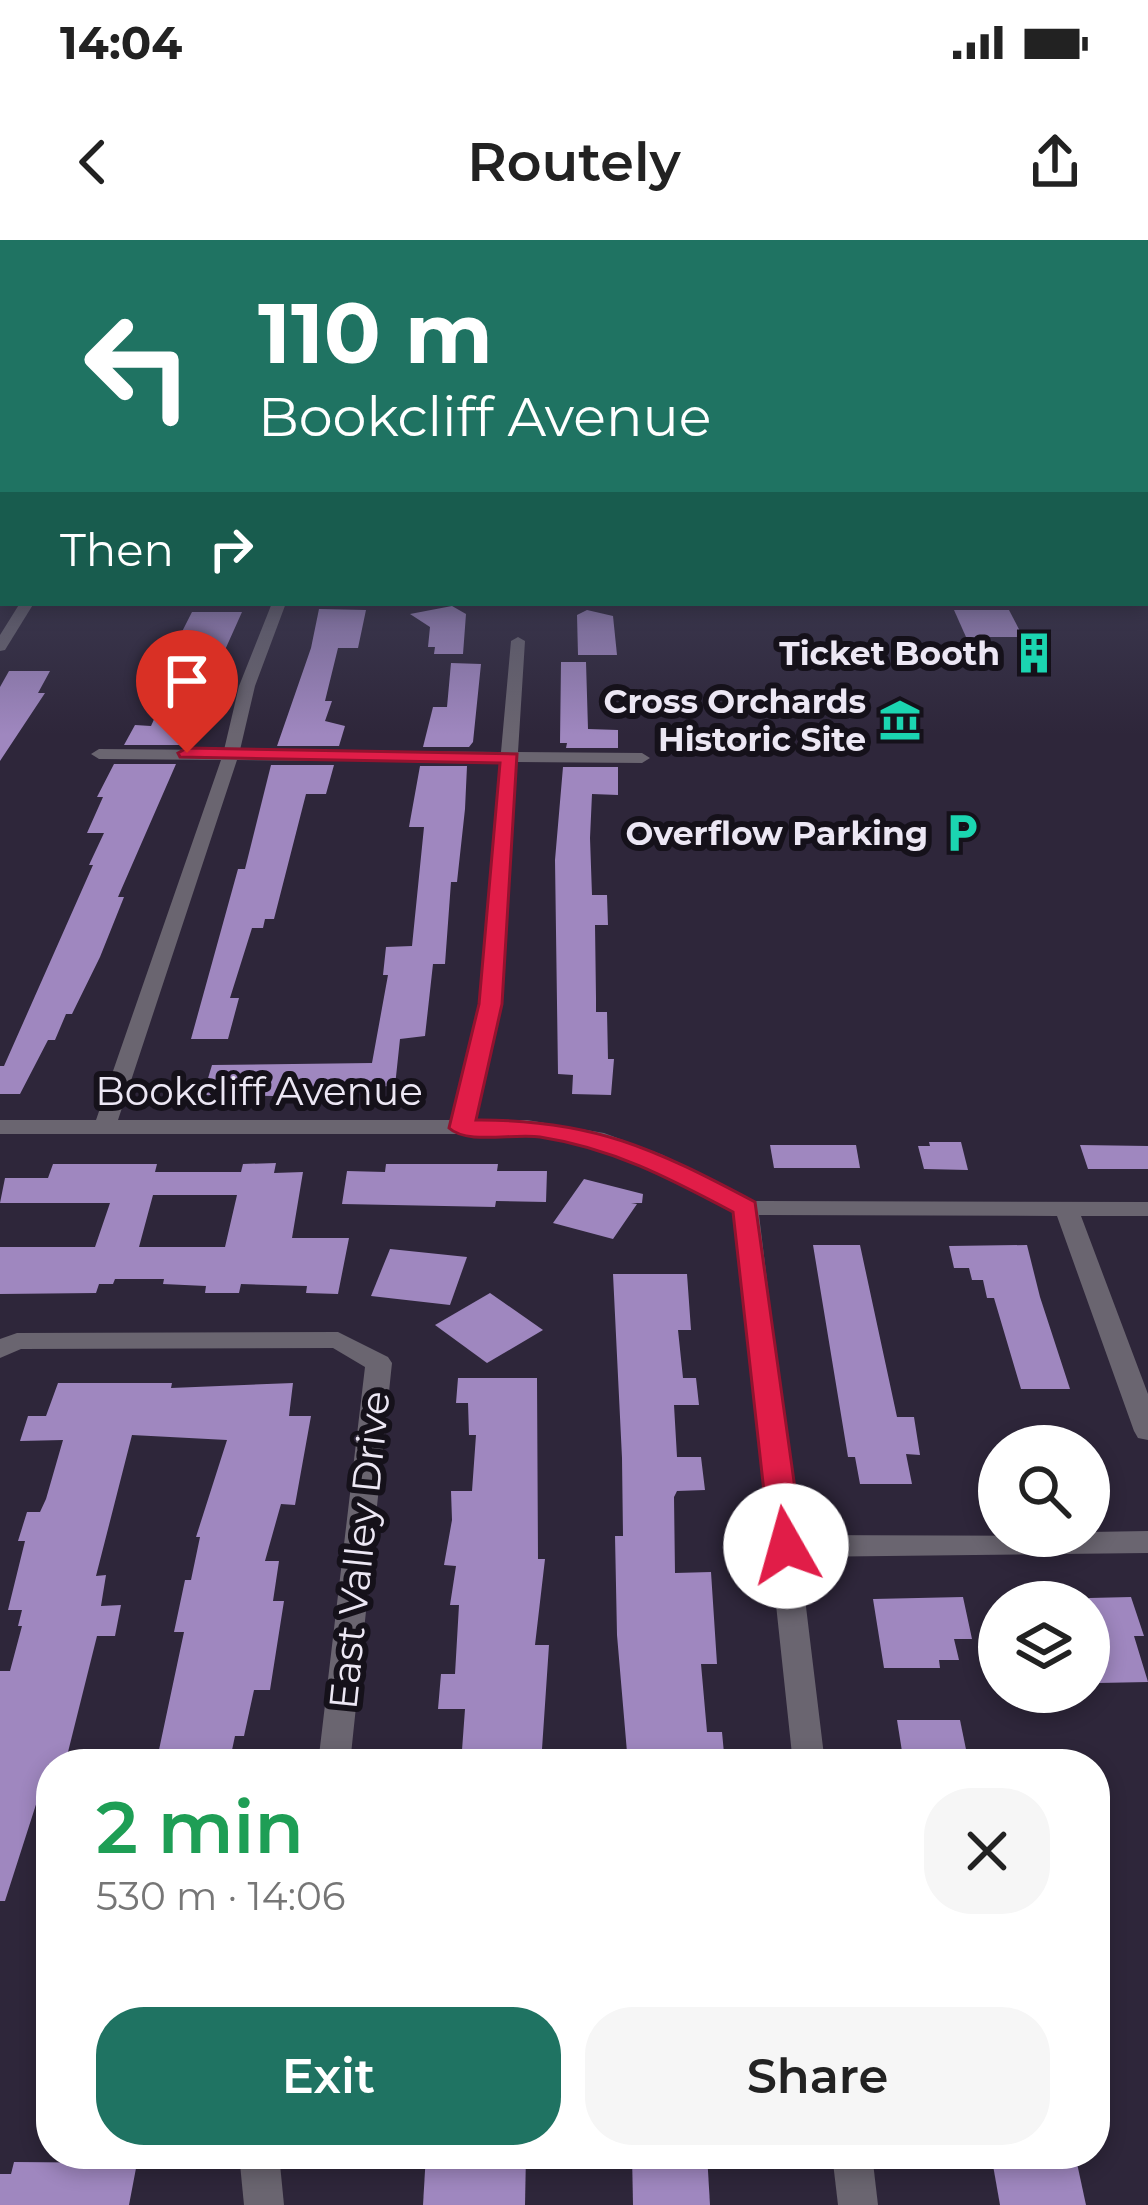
<!DOCTYPE html>
<meta charset="utf-8">
<style>
body{margin:0;font-family:Montserrat,sans-serif;background:#f6f6f6;color:#222;height:100vh;display:flex;flex-direction:column;font-size:45px;white-space:nowrap}
*{box-sizing:border-box;margin:0}
p{font-size:39px;color:#767676}
.icon{flex:none;width:66px;height:66px;fill:none;stroke:currentColor;stroke-width:2;stroke-linecap:round;stroke-linejoin:round}
.map{position:relative;flex:1;overflow:hidden}
.side{position:absolute;left:36px;top:1509px;width:1074px;height:420px;display:flex;flex-direction:column;background:#fff;border-radius:48px;box-shadow:0 6px 18px #0003}
.side>*{flex:none}
.banner{position:absolute;left:0px;top:0px;width:1149px;height:366px;box-shadow:0 6px 18px #0003;background:#1f7362;color:#fff;overflow:hidden}
.buttons{position:absolute;left:978px;top:1185px;display:grid;gap:24px}
.buttons a{display:grid;place-items:center;width:132px;height:132px;border-radius:50%;background:#fff;box-shadow:0 6px 18px #0003;font-size:60px}
.pin{position:absolute;display:grid;place-items:center;width:102px;height:102px;color:#fff;margin:-123px -51px;border-radius:50% 50% 50% 0;rotate:-45deg;box-shadow:0 0 12px #0007}
.pin .icon{rotate:45deg}
.me{position:absolute;width:132px;margin:-66px;rotate:353deg;stroke-linejoin:round;filter:drop-shadow(0 0 9px #0008)}
.turn{display:flex;align-items:center;gap:42px;height:252px;padding:0 60px;font-size:54px}
.turn .icon{width:156px;height:156px;stroke-width:2.5}
.turn b{display:block;font-size:84px;line-height:102px}
.then{display:flex;align-items:center;height:114px;padding:0 60px;background:#0003;gap:24px;font-size:45px}
.round{display:grid;place-items:center;flex:none;width:126px;height:126px;border-radius:48px;background:#f6f6f6}
.overview{display:flex;align-items:center;justify-content:space-between;height:204px;padding:0 60px}
h1{font-size:72px;font-weight:600;line-height:90px;color:#1e9e55}
.primary-button{display:flex;gap:24px;margin-top:auto;padding:24px 60px}
.primary-button a{flex:1;height:138px;border-radius:48px;background:#1f7362;color:#fff;font-size:48px;font-weight:600;line-height:138px;text-align:center}
.primary-button a+a{background:#f6f6f6;color:#222}
.status{display:flex;justify-content:space-between;align-items:center;height:84px;padding:0 60px;background:#fff;direction:ltr}
.status svg{height:33px;fill:currentColor}
header{display:flex;justify-content:space-between;align-items:center;height:156px;padding:0 60px;background:#fff;font-size:54px;font-weight:600}
.map>svg:first-child{display:block}
.building{fill:#9f87bf;fill-rule:evenodd}
.lines{fill:none;stroke-linecap:round;stroke-linejoin:round}
.minor{fill:#6a6570;fill-rule:evenodd}
.primary{fill:#a9a0b5;fill-rule:evenodd}
.route{fill:#e11d48;stroke:#92132f;stroke-width:3}
.labels{text-anchor:middle;dominant-baseline:central;stroke-width:12;stroke-linejoin:round;paint-order:stroke}
.far-poi-label{font-size:33px;font-weight:bold;fill:#ece7f4;stroke:#15111a;text-anchor:end}
.street-label{font-size:39px;fill:#ece7f4;stroke:#15111a}
</style>
<div class="status"><b>14:04</b><svg viewBox="0 0 49 12"><path d="M0 12V9h3v3zM5 12V6h3v6zM10 12V3h3v9zM15 12V0h3v12zM26 1h20v11H26zM47 4h2v5h-2z"/></svg></div>
<header><svg class="icon" aria-label="back" viewBox="0 0 24 24"><path d="M15 5l-7 7 7 7"/></svg>Routely<svg class="icon" aria-label="share" viewBox="0 0 24 24"><path d="M12 15V3M7 8l5-5 5 5M5 13v7h14v-7"/></svg></header>
<div class="map">
<svg width="1148" height="1965" viewBox="0 0 1148 1965">
<rect width="100%" height="100%" fill="#2e263a"/>
<g class="building">
<polygon points="452,366 466,374 463,414 434,414 435,407 428,407 430,387 410,374"/>
<polygon points="319,369 366,370 358,408 338,408 325,461 332,461 325,481 345,486 339,506 277,506 311,408"/>
<polygon points="587,370 613,376 617,415 578,415 577,375"/>
<polygon points="954,370 1009,370 1023,397 966,397"/>
<polygon points="192,372 242,372 203,459 207,459 192,497 185,505 124,505 135,485 151,486 174,435 161,433"/>
<polygon points="561,422 586,422 588,489 618,490 618,508 566,508 567,503 560,503"/>
<polygon points="451,423 481,424 473,502 469,507 423,507 433,467 447,467"/>
<polygon points="9,431 50,431 38,453 45,453 0,521 0,447"/>
<polygon points="114,524 176,524 118,657 124,657 100,717 72,774 66,774 55,800 48,800 20,854 0,854 0,826 4,826 93,625 89,625 104,593 87,593 103,557 97,557"/>
<polygon points="271,525 334,525 326,554 306,554 274,679 265,679 263,688 252,688 230,758 239,758 228,799 191,799 238,629 245,629"/>
<polygon points="420,526 467,526 465,569 457,642 451,642 445,724 433,724 425,796 400,799 395,846 357,847 355,857 203,855 212,825 372,823 388,735 383,735 386,707 412,706 424,587 409,587"/>
<polygon points="563,527 618,527 618,555 592,554 590,598 592,655 607,655 608,685 595,685 596,758 596,772 607,772 608,819 614,819 611,855 572,854 573,835 558,834 555,620"/>
<polygon points="929,902 961,902 968,930 924,929 918,906 930,906"/>
<polygon points="770,905 856,905 860,928 774,928"/>
<polygon points="1080,905 1148,906 1148,929 1088,929"/>
<path d="M276 923 274 933 303 932 292 998H349L338 1054 306 1053 307 1046 241 1044 239 1053H205L206 1046 163 1044 164 1039H115L113 1044H99L96 1053 0 1054V1007H95L110 963H0L5 938H48L53 924H157L155 932H241L243 924ZM153 955H237L225 1007H139Z"/>
<polygon points="386,924 498,924 497,931 547,931 546,962 496,961 495,967 342,964 347,931 385,932"/>
<polygon points="584,939 643,954 642,963 631,963 637,964 613,999 553,983"/>
<polygon points="813,1005 860,1005 897,1177 914,1177 920,1215 906,1214 912,1244 860,1244 855,1217 848,1217"/>
<polygon points="1027,1005 1040,1057 1070,1149 1021,1149 994,1058 987,1058 983,1040 972,1040 969,1028 954,1028 949,1006"/>
<polygon points="390,1009 467,1017 450,1065 371,1056"/>
<polygon points="613,1034 687,1034 691,1090 678,1090 683,1138 696,1138 699,1165 674,1165 677,1217 701,1217 705,1250 677,1251 674,1257 675,1333 711,1332 717,1424 701,1424 707,1492 722,1492 725,1524 628,1524 617,1395 615,1296 623,1296 622,1218"/>
<polygon points="490,1053 543,1090 487,1123 435,1085"/>
<polygon points="458,1138 537,1138 538,1319 545,1319 535,1405 549,1405 541,1524 461,1524 465,1469 438,1469 441,1434 455,1434 459,1365 450,1365 456,1326 444,1325 452,1280 451,1251 472,1251 476,1195 469,1195 468,1163 456,1163"/>
<polygon points="58,1143 172,1143 171,1148 293,1143 289,1176 311,1176 295,1265 281,1264 265,1321 279,1321 273,1361 284,1361 270,1450 254,1450 244,1496 235,1496 229,1524 156,1524 184,1392 174,1392 185,1340 191,1340 200,1297 196,1297 227,1200 132,1195 96,1336 106,1335 101,1366 121,1365 115,1396 97,1396 65,1524 49,1524 5,1661 0,1661 0,1431 10,1431 22,1386 18,1386 22,1370 8,1370 25,1301 18,1301 27,1272 40,1272 46,1259 63,1200 20,1201 28,1176 46,1176"/>
<polygon points="963,1357 972,1399 954,1399 959,1420 939,1420 940,1428 884,1428 873,1359"/>
<polygon points="1131,1357 1144,1396 1134,1396 1148,1442 1098,1443 1089,1411 1089,1358"/>
<polygon points="897,1480 960,1480 969,1524 904,1524"/>
<polygon points="426,1914 526,1914 525,1965 423,1965"/>
<polygon points="632,1914 707,1914 710,1965 633,1965"/>
<polygon points="991,1914 1075,1914 1086,1965 1000,1965"/>
<polygon points="14,1922 137,1923 129,1965 0,1965 0,1934 11,1934"/>
</g>
<g class="lines">
<g class="minor">
<rect x="1146" y="222" width="2" height="6"/>
<rect x="0" y="238" width="3" height="8"/>
<polygon points="1146,248 1148,249 1148,259 1146,258"/>
<rect x="0" y="265" width="3" height="8"/>
<polygon points="20,363 34,363 5,410 0,411 0,395"/>
<path d="M272 363H286L255 446 240 510 501 512 511 401 518 397 525 401 518 512 642 513 650 518 642 523 517 522 500 764 475 880H527L604 893 663 915 750 961 1148 962V976H1081L1148 1154V1200L1138 1198 1134 1191 1057 976 759 975 798 1295 1089 1296V1292L1148 1291V1313L800 1317 825 1524H793L734 971 647 925 591 904 527 894H0V880H96L221 520 99 519 91 514 99 509 224 510 239 446ZM237 520 501 522 480 764 453 880H118Z"/>
<polygon points="338,1092 388,1117 392,1123 350,1524 318,1524 365,1127 333,1108 21,1109 0,1118 0,1099 17,1093"/>
<polygon points="239,1914 279,1914 284,1965 244,1965"/>
<polygon points="832,1914 872,1914 878,1965 838,1965"/>
</g>
<g class="primary">
<rect x="0" y="340" width="3" height="10"/>
<rect x="1146" y="341" width="2" height="10"/>
</g>
</g>
<linearGradient id="sky" x2="0" y2="1"><stop stop-color="#191520"/><stop offset="0.44" stop-color="#464760"/><stop offset="1" stop-color="#464760" stop-opacity="0"/></linearGradient>
<rect width="1148" height="495" fill="url(#sky)"/>
<path class="route" d="M187 508 517 514 502 764 476 880C593 879 655 909 755 962L803 1306 798 1315 786 1318 774 1315 770 1306 733 972C669 938 612 908 540 897 514 893 467 905 449 888L479 764 500 523 180 517 178 513Z"/>
<defs>
<g id="building-bare" transform="scale(3.24)"><path d="M-4-6H4V6H1V3H-1V6H-4ZM-2.5-4.3h1.7v1.8h-1.7ZM.8-4.3h1.7v1.8H.8ZM-2.5-1h1.7V.8h-1.7ZM.8-1h1.7V.8H.8Z" fill="#1bd5b1" stroke="#15111a" stroke-width="2.5" paint-order="stroke"/></g>
<g id="museum-bare" transform="scale(3.24)"><path d="M0-6L6-3V-2H-6V-3ZM-5-1h2V3h-2ZM-1-1h2V3h-2ZM3-1h2V3H3ZM-6 4H6V6H-6Z" fill="#1bd5b1" stroke="#15111a" stroke-width="2.5" paint-order="stroke"/></g>
<g id="parking-bare" transform="scale(3.24)"><path d="M-3.5-5.5H1a3.5 3.5 0 0 1 0 7H-1V5.5H-3.5ZM-1-3.4V-.6H.8a1.4 1.4 0 0 0 0-2.8Z" fill="#1bd5b1" stroke="#15111a" stroke-width="2.5" paint-order="stroke"/></g>
</defs>
<g fill-rule="evenodd">
<use href="#building-bare" x="1034" y="413"/>
<use href="#museum-bare" x="900" y="480"/>
<use href="#parking-bare" x="962" y="593"/>
</g>
<g class="labels">
<g class="far-poi-label">
<text x="1000" y="413">Ticket Booth</text>
<text x="866" y="461">Cross Orchards<tspan x="866" dy="38">Historic Site</tspan></text>
<text x="928" y="593">Overflow Parking</text>
</g>
<g class="street-label">
<text x="259" y="851">Bookcliff Avenue</text>
<text transform="translate(359 1310) rotate(-84)">East Valley Drive</text>
</g>
</g>
</svg>
<div class="buttons">
<a><svg class="icon" aria-label="search" viewBox="0 0 24 24"><circle cx="10" cy="10" r="6"/><path d="M15 15l6 6"/></svg></a>
<a><svg class="icon" aria-label="layers" viewBox="0 0 24 24"><path d="M12 4l9 5-9 5-9-5zM3 14l9 5 9-5"/></svg></a>
</div>
<div class="pin" style="left:187px;top:513px;background:#d93025"><svg class="icon" aria-label="arrive" viewBox="0 0 24 24"><path d="M6 21V4h12l-3 4 3 4H6"/></svg></div>
<svg class="me" style="left:786px;top:1306px" viewBox="-20 -20 40 40"><circle r="19" fill="#fff"/><path d="M0-13L10 11 0 6-10 11z" fill="#e11d48"/></svg>
<div class="banner">
<div class="turn"><svg class="icon" aria-label="left" viewBox="0 0 24 24"><path d="M17 20v-9H6M10 6l-5 5 5 5"/></svg><div><b>110 m</b>Bookcliff Avenue</div></div>
<div class="then">Then<svg class="icon" aria-label="right" viewBox="0 0 24 24"><path d="M7 20v-9h11M14 6l5 5-5 5"/></svg></div>
</div>
<section class="side">
<div class="overview"><div><h1>2 min</h1><p>530 m · 14:06</p></div><a class="round"><svg class="icon" aria-label="close" viewBox="0 0 24 24"><path d="M6 6l12 12M18 6L6 18"/></svg></a></div>
<div class="primary-button"><a>Exit</a><a>Share</a></div>
</section>
</div>
